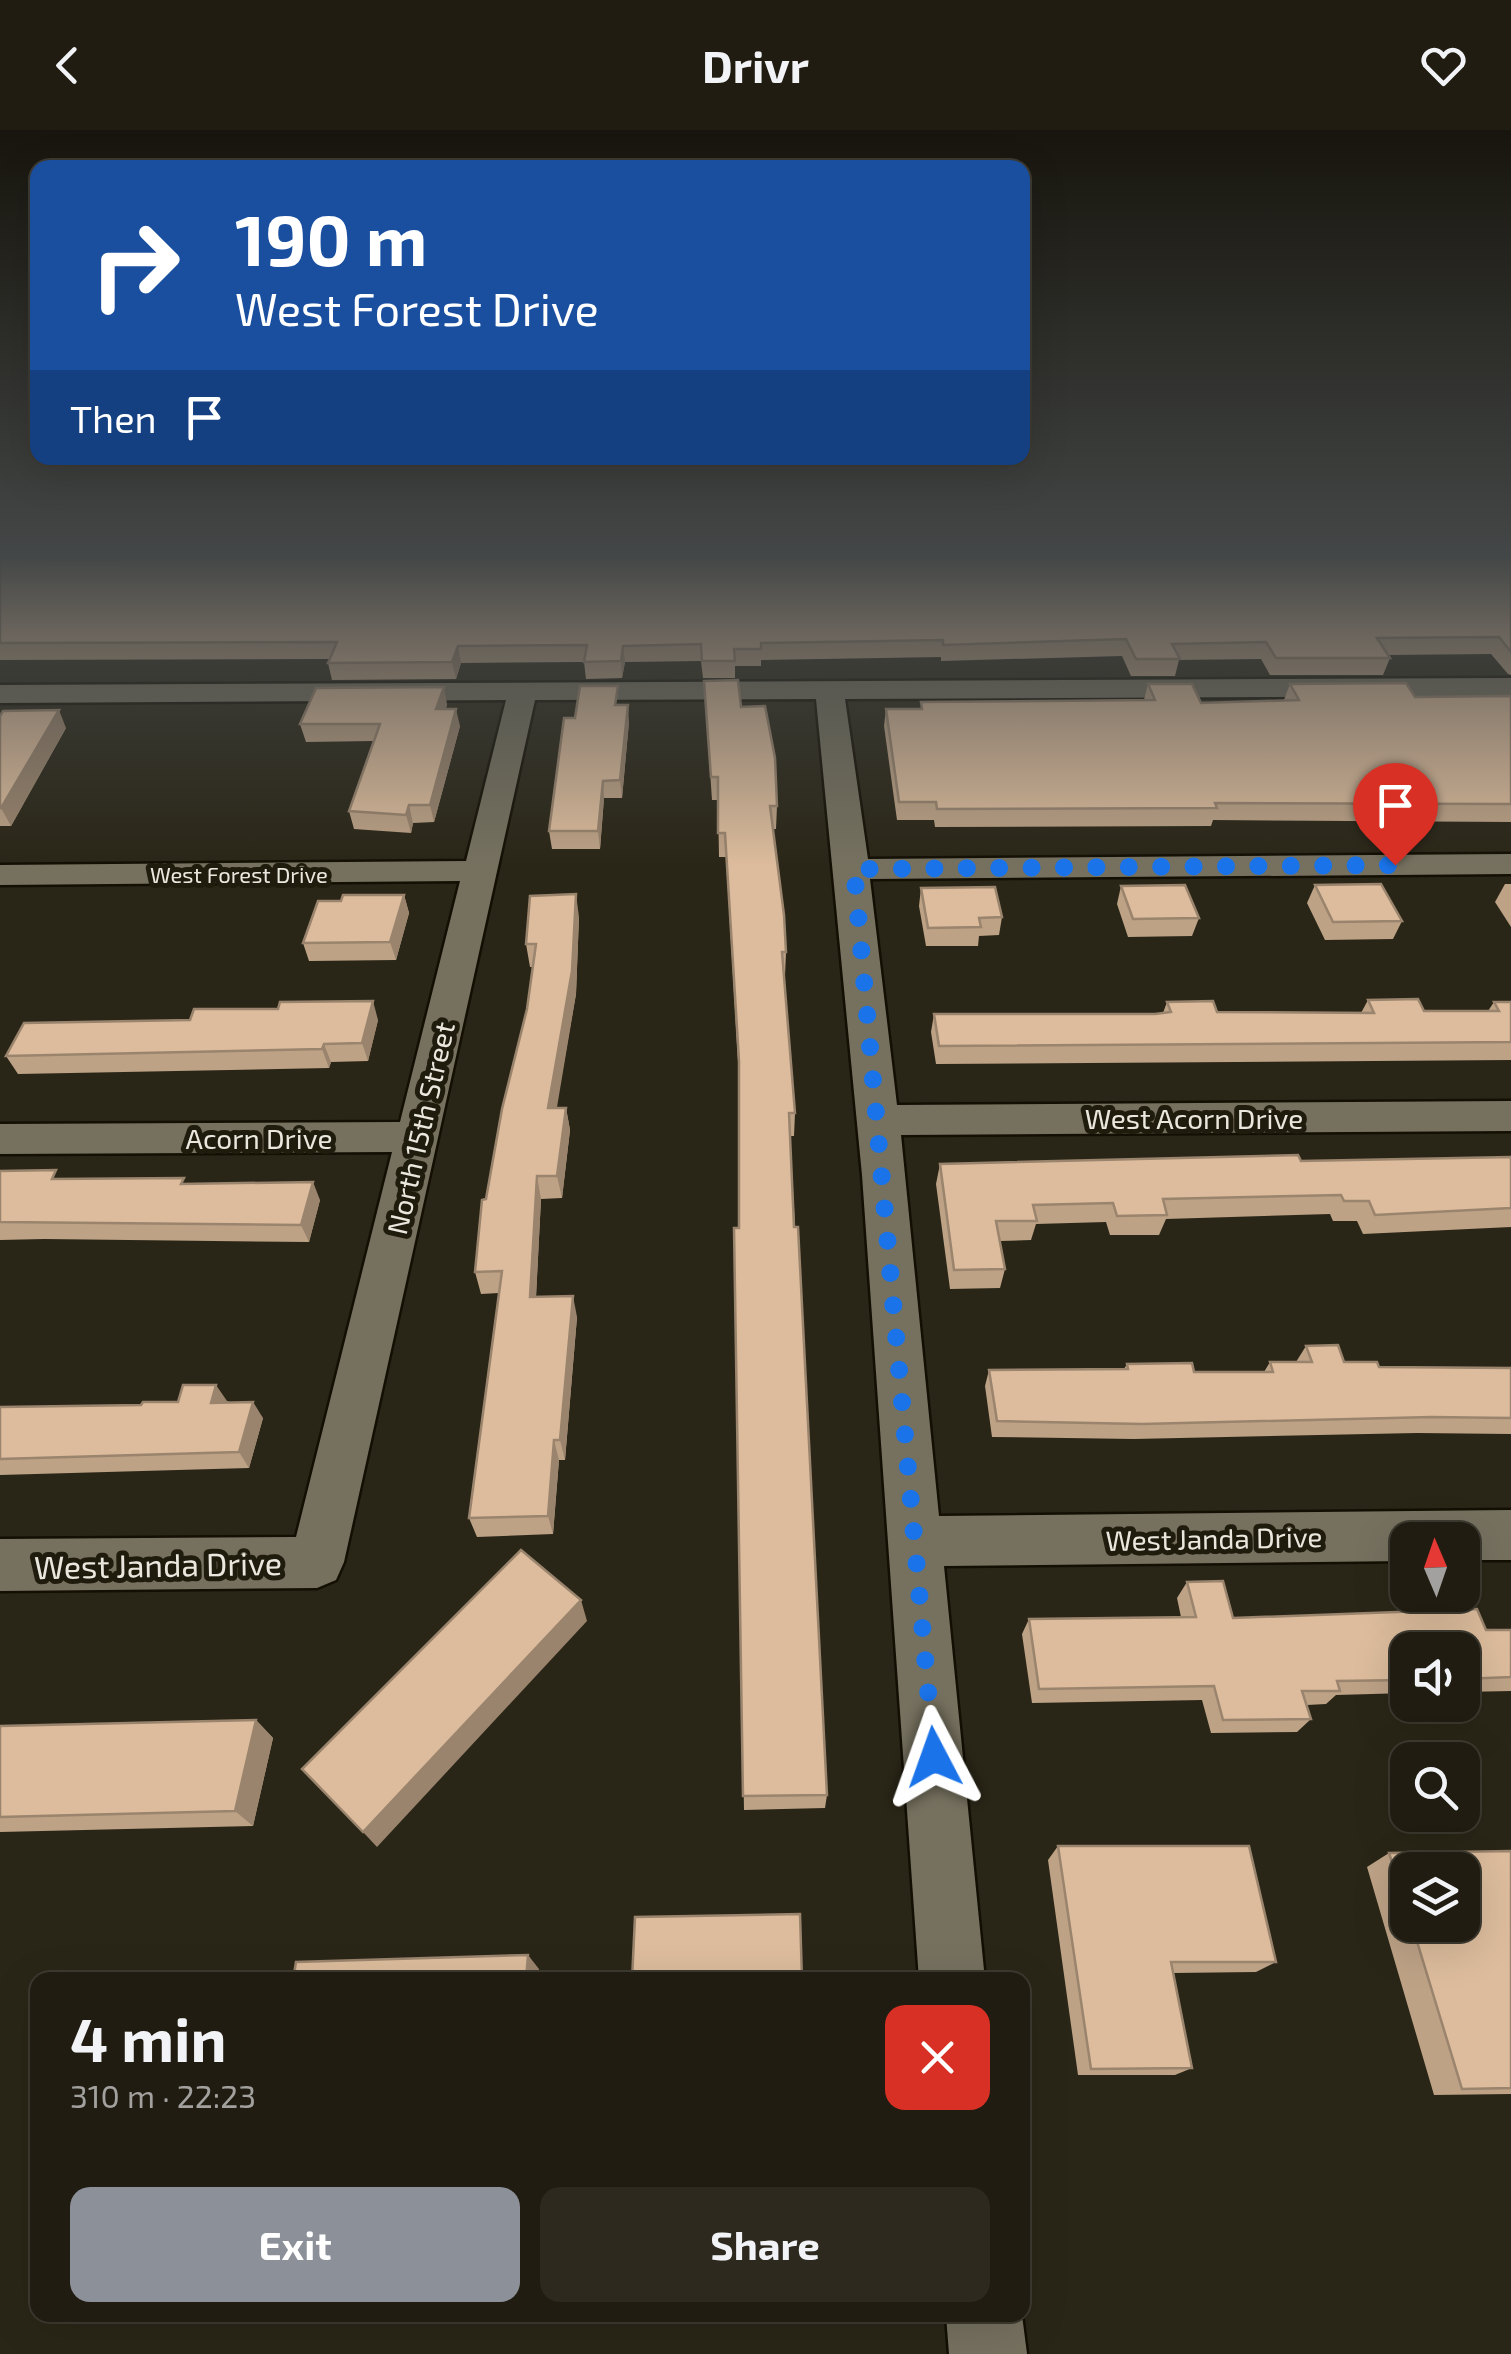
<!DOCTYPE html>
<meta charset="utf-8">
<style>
body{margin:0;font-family:"Exo 2",sans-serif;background:#2d291f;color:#f1f3f6;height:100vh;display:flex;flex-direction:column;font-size:38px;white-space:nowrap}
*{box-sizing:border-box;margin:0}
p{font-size:32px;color:#a2a19f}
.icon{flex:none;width:55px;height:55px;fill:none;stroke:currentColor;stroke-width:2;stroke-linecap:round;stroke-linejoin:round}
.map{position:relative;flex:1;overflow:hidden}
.side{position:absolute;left:30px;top:1842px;width:1000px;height:350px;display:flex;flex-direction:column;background:#201c11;border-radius:20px;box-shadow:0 10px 40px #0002,0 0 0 2px #3d3a31}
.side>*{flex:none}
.guide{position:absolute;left:30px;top:30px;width:1000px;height:305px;border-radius:20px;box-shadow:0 10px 40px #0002,0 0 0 2px #3d3a31;background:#1a4fa0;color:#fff;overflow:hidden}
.needle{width:65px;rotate:358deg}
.buttons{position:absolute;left:1390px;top:1392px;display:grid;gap:20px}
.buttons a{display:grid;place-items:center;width:90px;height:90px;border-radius:20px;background:#201c11;box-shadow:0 10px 40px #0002,0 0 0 2px #3d3a31;font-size:50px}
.pin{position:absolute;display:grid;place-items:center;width:85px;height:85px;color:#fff;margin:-102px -42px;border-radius:50% 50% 50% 0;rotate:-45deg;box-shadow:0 0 10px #0007}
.pin .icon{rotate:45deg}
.me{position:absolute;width:110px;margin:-55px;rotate:356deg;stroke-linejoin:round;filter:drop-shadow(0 0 8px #0008)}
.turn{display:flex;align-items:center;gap:35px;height:210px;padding:0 40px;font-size:45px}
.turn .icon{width:130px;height:130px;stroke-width:2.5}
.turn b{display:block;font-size:70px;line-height:85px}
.then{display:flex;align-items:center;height:95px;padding:0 40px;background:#0003;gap:20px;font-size:38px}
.round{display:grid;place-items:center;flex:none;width:105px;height:105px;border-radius:20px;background:#2d291f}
.summary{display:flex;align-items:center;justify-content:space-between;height:170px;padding:0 40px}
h1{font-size:60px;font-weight:700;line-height:75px}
.button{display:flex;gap:20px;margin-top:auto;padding:20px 40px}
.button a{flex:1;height:115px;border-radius:20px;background:#8c9099;color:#fff;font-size:40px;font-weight:700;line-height:115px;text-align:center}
.button a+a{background:#2d291f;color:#f1f3f6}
header{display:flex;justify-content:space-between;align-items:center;height:130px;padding:0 40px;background:#201c11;font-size:45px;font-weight:700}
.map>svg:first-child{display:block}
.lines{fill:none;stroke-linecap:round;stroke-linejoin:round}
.street-casing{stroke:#130f03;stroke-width:5}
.street{fill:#76715f;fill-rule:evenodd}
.wall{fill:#bda286;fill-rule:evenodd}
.shaded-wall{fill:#9a846d}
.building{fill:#dcbc9c;stroke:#9a846d;stroke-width:2.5}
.route{stroke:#1a73e8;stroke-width:18;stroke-dasharray:0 32.4}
.labels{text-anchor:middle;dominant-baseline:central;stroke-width:10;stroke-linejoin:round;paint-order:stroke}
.far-street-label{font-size:22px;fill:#eae8de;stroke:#201c0d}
.street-label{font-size:28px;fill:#eae8de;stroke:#201c0d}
.near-street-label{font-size:32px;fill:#eae8de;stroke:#201c0d}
</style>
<header><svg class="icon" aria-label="back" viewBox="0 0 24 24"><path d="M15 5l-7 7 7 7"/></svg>Drivr<svg class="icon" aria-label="heart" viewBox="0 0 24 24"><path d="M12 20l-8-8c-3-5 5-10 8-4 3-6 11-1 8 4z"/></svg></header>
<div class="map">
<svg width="1511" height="2224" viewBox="0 0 1511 2224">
<rect width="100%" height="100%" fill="#2a2617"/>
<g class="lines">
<g class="street-casing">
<g id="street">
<polygon points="0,425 259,425 247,432 0,433"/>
<polygon points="1511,548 1511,566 845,569 868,729 1511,724 1511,744 870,749 897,975 1511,971 1511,1001 901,1005 939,1386 1511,1380 1511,1430 1462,1430 1462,1410 1408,1410 1408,1431 944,1436 985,1850 919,1850 862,1045 816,569 535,570 344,1432 336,1450 317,1458 0,1461 0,1409 296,1407 392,1022 0,1024 0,994 400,992 460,751 0,755 0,735 466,731 506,570 0,573 0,555"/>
<polygon points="946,2185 1022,2185 1027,2224 949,2224"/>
</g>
</g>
<use href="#street" class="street"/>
</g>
<g class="wall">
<polygon points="0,425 35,425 37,431 329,425 327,429 404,429 405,425 871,427 969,425 1511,426 1511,545 1508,544 1491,524 1388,525 1390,528 1383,545 1270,545 1261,529 1179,530 1175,546 1131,546 1122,526 941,531 941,527 761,530 761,536 735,536 735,548 703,548 701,531 625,532 622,548 586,549 584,532 461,533 456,549 332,550 328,533 329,529 0,530"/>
<polygon points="704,551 741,577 777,676 776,699 773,699 786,822 785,846 784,846 795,983 794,1006 790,1006 827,1665 825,1678 744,1680 734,1098 739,1098 739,949 726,727 719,727 718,670 712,670"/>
<polygon points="1148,554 1201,573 1284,570 1290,554 1415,567 1511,566 1511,692 1213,690 1211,696 935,697 934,690 897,690 884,596 886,579 921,579 921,572 1144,570"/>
<polygon points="447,574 446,579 460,596 434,692 413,693 411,703 354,699 349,681 373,611 306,612 300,594"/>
<polygon points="619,575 629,592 622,668 604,668 600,719 552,719 549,701 575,588"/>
<polygon points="0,586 66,598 11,696 0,696"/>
<polygon points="1505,754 1511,754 1511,797 1495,772"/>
<polygon points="1315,755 1402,791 1393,809 1325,810 1307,773"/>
<polygon points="1121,756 1199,788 1192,806 1128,807 1117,774"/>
<polygon points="921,758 1002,787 999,805 979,806 978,816 926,816 919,776"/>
<polygon points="404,765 409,783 396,830 309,831 303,813 341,771"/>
<polygon points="579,787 576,864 556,978 566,978 570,1000 562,1068 541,1069 536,1166 577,1187 565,1330 559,1330 553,1404 477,1407 469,1388 499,1163 481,1164 475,1142 486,1069 527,879 533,837 530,837 526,814"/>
<polygon points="1368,870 1424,881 1488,881 1494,872 1511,872 1511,930 936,934 931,902 934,884 1155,884 1163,883 1167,872 1217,882 1361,883"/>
<polygon points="378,890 368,931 331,932 329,938 18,944 6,926"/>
<polygon points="1511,1027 1511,1097 1363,1104 1357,1091 1333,1091 1330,1084 1166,1089 1159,1105 1110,1105 1106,1092 1036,1094 1031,1110 1000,1111 1005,1139 1000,1158 950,1159 936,1054 940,1034 1301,1031"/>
<polygon points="0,1041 62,1049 186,1054 320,1070 309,1112 44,1109 0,1110"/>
<polygon points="1306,1216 1344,1232 1379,1237 1511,1238 1511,1304 1417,1303 1134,1309 992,1307 985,1256 989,1240 1124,1239 1127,1234 1194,1242 1264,1242 1270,1232 1296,1232"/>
<polygon points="227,1271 263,1288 249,1338 0,1345 0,1277 141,1275"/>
<polygon points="1187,1452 1233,1488 1511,1500 1511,1561 1462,1562 1462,1520 1408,1520 1408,1563 1336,1565 1326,1574 1307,1575 1311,1589 1297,1602 1211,1603 1202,1570 1032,1573 1022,1504 1029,1489 1181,1487 1177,1468"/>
<polygon points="256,1590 273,1608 253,1696 0,1702 0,1596"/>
<polygon points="1058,1716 1276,1832 1256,1842 1173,1843 1192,1938 1175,1945 1078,1945 1048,1730"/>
<path d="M1511 1721V1964L1434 1965 1367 1737 1389 1723ZM1408 1740 1462 1795H1408Z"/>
</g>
<g class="shaded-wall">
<polygon points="29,425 35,425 40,437 24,431"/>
<polygon points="318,425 329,425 320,445 316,429"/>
<polygon points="458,516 461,533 456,549 452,532"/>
<polygon points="623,516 625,532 622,548 621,531"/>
<polygon points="444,557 447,574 440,596 436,579"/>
<polygon points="628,575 629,592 622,668 620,650"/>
<polygon points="456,579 460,596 434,692 430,675"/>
<polygon points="59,580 66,598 11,696 1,678"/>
<polygon points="603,651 604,668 600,719 598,701"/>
<polygon points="409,675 413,693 411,703 406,685"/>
<polygon points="576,764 579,787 576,864 553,1001 548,978"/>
<polygon points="404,765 409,783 396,830 390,812"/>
<polygon points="373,871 378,890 368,931 362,913"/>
<polygon points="324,914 331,932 329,938 322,919"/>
<polygon points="566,978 570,1000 562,1068 557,1046"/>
<polygon points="537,1046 541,1069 535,1188 530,1167"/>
<polygon points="313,1052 320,1070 309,1112 301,1095"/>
<polygon points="573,1166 577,1187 565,1330 560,1310"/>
<polygon points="216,1255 227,1271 222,1289 211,1273"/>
<polygon points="253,1272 263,1288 249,1338 239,1322"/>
<polygon points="554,1310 559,1330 553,1404 548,1386"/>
<polygon points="581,1470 587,1491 377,1717 363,1702"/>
<polygon points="256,1590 273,1608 253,1696 235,1681"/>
<polygon points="528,1825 539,1839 538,1850 526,1850"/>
</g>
<g class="building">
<polygon points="0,425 29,425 24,431 119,430 122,425 318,425 316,429 404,429 405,425 597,425 597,426 870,425 871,427 976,425 1465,425 1467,427 1511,426 1511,522 1499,507 1377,508 1390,528 1276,528 1266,512 1172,514 1180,529 1136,529 1126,509 943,515 943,510 761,513 761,519 734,519 735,531 702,531 701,514 623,516 621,531 584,532 587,515 458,516 452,532 328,533 337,512 0,513"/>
<polygon points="738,550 741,577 765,576 775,628 777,676 770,676 784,785 786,822 782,822 795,983 789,983 794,1097 798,1097 827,1665 743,1666 734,1098 739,1098 739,931 725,703 718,703 718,647 711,647 704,551"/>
<polygon points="1406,553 1415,567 1511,566 1511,674 1215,673 1217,678 937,679 936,672 899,672 886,579 922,579 921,572 1155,570 1148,554 1192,554 1201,573 1299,570 1290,554"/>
<polygon points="580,556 618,556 615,575 628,575 620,650 603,651 598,701 549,701 564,588 575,588"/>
<polygon points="444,557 436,579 456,579 430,675 409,675 406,685 349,681 380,594 300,594 316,558"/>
<polygon points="59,580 1,678 0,678 0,586 3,581"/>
<polygon points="1381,754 1402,791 1333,792 1315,755"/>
<polygon points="1185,755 1199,788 1133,789 1121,756"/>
<polygon points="995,757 1002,787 979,788 981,797 928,798 921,758"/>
<polygon points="576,764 572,841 548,978 566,978 557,1046 537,1046 530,1167 573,1166 560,1310 554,1310 548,1386 469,1388 502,1141 475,1142 482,1070 486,1069 502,979 527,879 536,814 526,814 530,766"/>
<polygon points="343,765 404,765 390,812 303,813 318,771 341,771"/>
<polygon points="1418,869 1424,881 1499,881 1494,872 1511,872 1511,912 939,916 934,884 1155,884 1171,882 1167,872 1213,871 1217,882 1374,883 1368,870"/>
<polygon points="373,871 362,913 324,914 322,919 6,926 24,893 190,890 194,879 278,879 280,872"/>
<polygon points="1298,1025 1301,1031 1511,1027 1511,1078 1375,1085 1369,1071 1344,1071 1341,1065 1163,1069 1167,1085 1117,1086 1113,1073 1033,1075 1037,1091 996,1091 1005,1139 954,1140 940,1034"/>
<polygon points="56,1040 52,1049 184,1048 181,1054 313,1052 301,1095 0,1092 0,1041"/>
<polygon points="1338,1215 1344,1232 1377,1232 1379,1237 1511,1238 1511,1288 1431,1287 1142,1294 997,1291 989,1240 1128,1239 1127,1234 1192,1233 1194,1242 1273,1242 1270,1232 1312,1232 1306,1216"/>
<polygon points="183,1255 216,1255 211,1273 253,1272 239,1322 0,1329 0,1277 141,1275 143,1272 178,1272"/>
<polygon points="521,1420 581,1470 363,1702 302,1639"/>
<polygon points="1223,1451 1233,1488 1477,1479 1486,1500 1511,1500 1511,1547 1462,1549 1462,1520 1408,1520 1408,1550 1337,1551 1340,1561 1302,1561 1311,1589 1223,1590 1214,1556 1039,1559 1029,1489 1196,1487 1187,1452"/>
<polygon points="256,1590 235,1681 0,1687 0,1596"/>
<polygon points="1058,1716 1249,1716 1276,1832 1171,1832 1192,1938 1091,1939"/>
<polygon points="1511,1721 1511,1958 1462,1959 1412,1795 1462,1795 1462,1740 1408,1740 1408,1782 1389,1723"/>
<polygon points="800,1784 802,1850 632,1850 635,1787"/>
<polygon points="528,1825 526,1850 293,1850 296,1832"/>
</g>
<linearGradient id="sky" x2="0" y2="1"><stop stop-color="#17150d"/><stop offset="0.58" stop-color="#444747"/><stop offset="1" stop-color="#444747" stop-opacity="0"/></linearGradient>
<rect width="1511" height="736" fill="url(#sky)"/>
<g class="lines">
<polyline class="route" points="934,1627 854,739 1395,735"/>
</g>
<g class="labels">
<g class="far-street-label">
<text x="239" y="744">West Forest Drive</text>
</g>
<g class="street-label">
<text x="1194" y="988">West Acorn Drive</text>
<text transform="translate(420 998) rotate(-77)">North 15th Street</text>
<text x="259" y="1008">Acorn Drive</text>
<text transform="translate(1214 1408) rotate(-1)">West Janda Drive</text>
</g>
<g class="near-street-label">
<text transform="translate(158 1434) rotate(-1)">West Janda Drive</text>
</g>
</g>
</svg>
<div class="buttons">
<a><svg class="needle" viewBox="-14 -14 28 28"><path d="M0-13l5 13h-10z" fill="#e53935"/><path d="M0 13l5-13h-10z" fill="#a2a19f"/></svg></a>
<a><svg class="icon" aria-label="sound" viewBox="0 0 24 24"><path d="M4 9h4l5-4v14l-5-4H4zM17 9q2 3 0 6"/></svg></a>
<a><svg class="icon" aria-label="search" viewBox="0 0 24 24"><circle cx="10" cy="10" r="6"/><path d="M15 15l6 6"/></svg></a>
<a><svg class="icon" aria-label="layers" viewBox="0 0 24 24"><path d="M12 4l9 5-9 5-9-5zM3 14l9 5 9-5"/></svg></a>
</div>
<div class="pin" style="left:1395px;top:735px;background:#d93025"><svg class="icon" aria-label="arrive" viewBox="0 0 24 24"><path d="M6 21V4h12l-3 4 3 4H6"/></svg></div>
<svg class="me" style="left:934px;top:1627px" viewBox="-20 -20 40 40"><path d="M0-17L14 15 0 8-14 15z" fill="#1a73e8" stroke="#fff" stroke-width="4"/></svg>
<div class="guide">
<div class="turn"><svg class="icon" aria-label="right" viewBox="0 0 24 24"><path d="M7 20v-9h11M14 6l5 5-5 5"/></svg><div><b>190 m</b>West Forest Drive</div></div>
<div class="then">Then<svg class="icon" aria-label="arrive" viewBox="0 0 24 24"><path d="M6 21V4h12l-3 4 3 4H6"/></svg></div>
</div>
<section class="side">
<div class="summary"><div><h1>4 min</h1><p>310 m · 22:23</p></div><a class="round" style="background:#d93025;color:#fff"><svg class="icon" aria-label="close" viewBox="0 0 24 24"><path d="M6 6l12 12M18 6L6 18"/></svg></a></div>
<div class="button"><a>Exit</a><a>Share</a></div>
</section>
</div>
